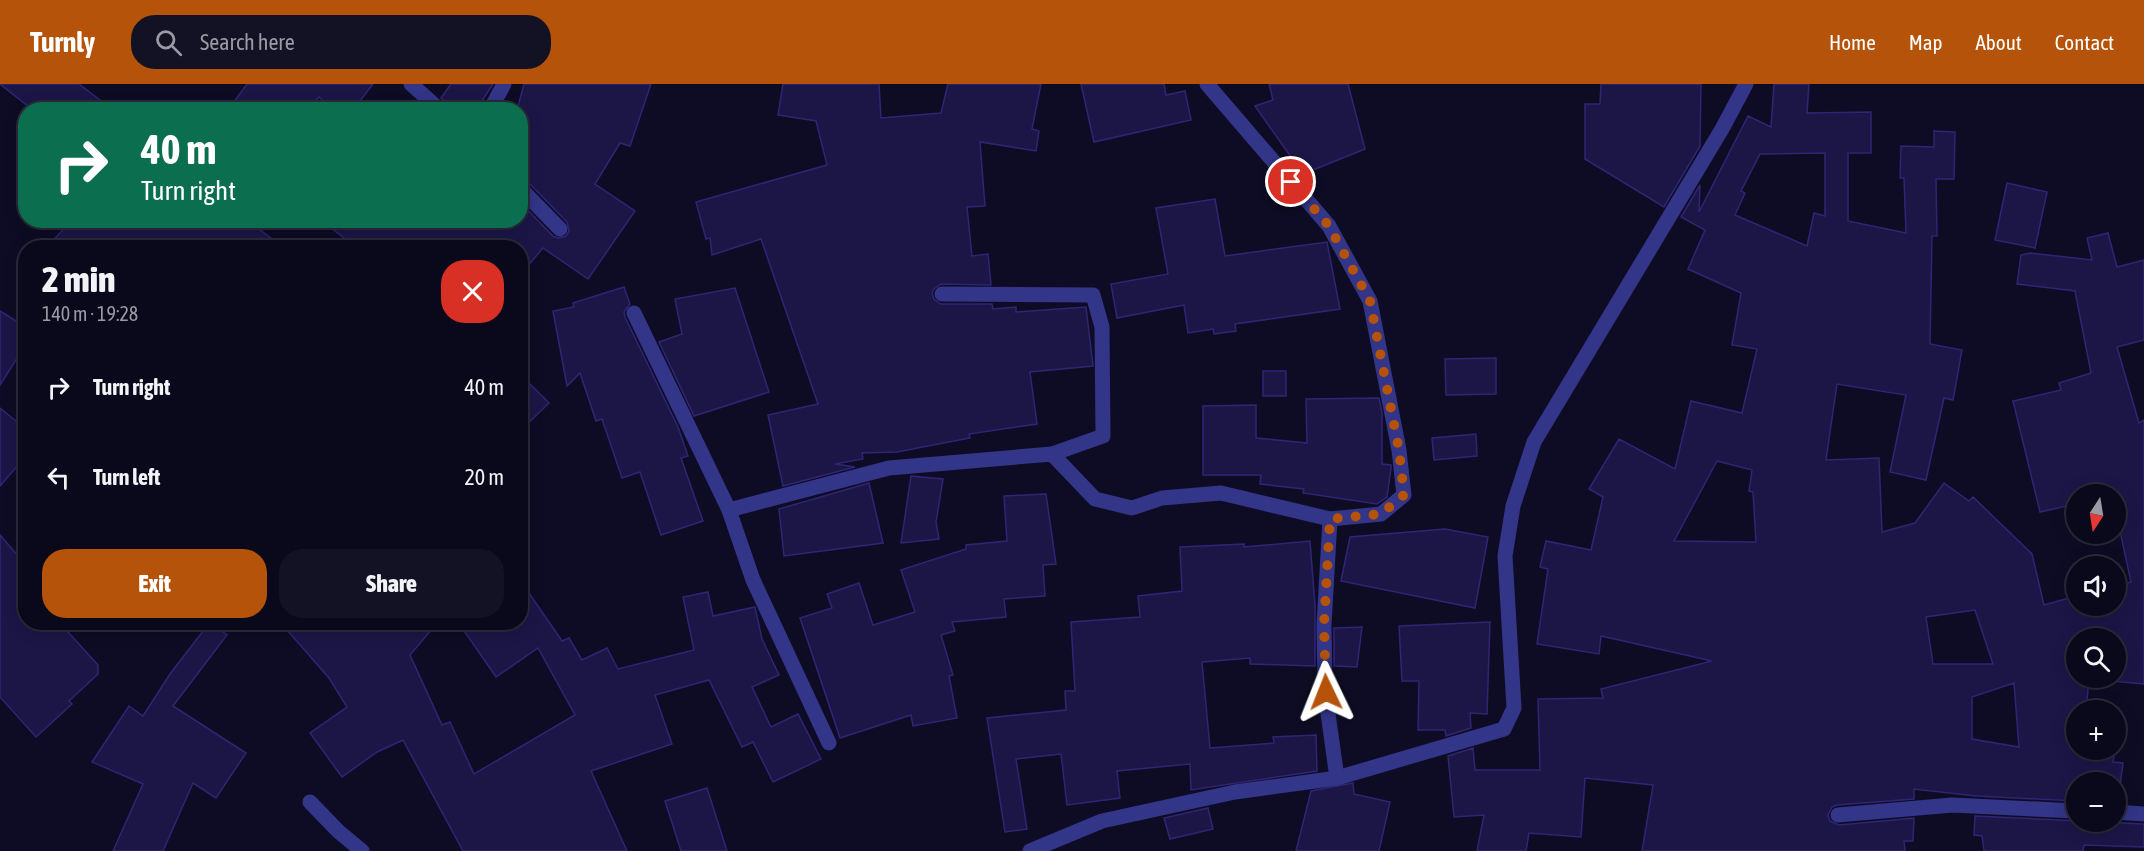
<!DOCTYPE html>
<meta charset="utf-8">
<style>
body{margin:0;font-family:"Asap Condensed",sans-serif;background:#131224;color:#f1f3f6;height:100vh;display:flex;flex-direction:column;font-size:22px;white-space:nowrap}
*{box-sizing:border-box;margin:0}
p{font-size:20px;color:#999aa3}
.icon{flex:none;width:33px;height:33px;fill:none;stroke:currentColor;stroke-width:2;stroke-linecap:round;stroke-linejoin:round}
.map{position:relative;flex:1;overflow:hidden}
.side{position:absolute;left:18px;top:156px;width:510px;height:390px;display:flex;flex-direction:column;background:#0a091b;border-radius:24px;box-shadow:0 3px 15px #0003,0 0 0 2px #2a2a3a}
.side>*{flex:none}
.guide{position:absolute;left:18px;top:18px;width:510px;height:126px;border-radius:24px;box-shadow:0 3px 15px #0003,0 0 0 2px #2a2a3a;background:#0b6e4f;color:#fff;overflow:hidden}
.needle{width:39px;rotate:192deg}
.buttons{position:absolute;left:2066px;top:400px;display:grid;gap:12px}
.buttons a{display:grid;place-items:center;width:60px;height:60px;border-radius:50%;background:#0a091b;box-shadow:0 3px 15px #0003,0 0 0 2px #2a2a3a;font-size:30px}
.pin{position:absolute;display:grid;place-items:center;width:51px;height:51px;color:#fff;margin:-26px;border:3px solid #fff;border-radius:50%;box-shadow:0 2px 6px #0007}
.me{position:absolute;width:66px;margin:-33px;rotate:358deg;stroke-linejoin:round;filter:drop-shadow(0 0 4px #0008)}
.turn{display:flex;align-items:center;gap:21px;height:126px;padding:0 24px;font-size:27px}
.turn .icon{width:78px;height:78px;stroke-width:2.5}
.turn b{display:block;font-size:42px;line-height:51px}
.round{display:grid;place-items:center;flex:none;width:63px;height:63px;border-radius:24px;background:#131224}
.summary{display:flex;align-items:center;justify-content:space-between;height:102px;padding:0 24px}
h1{font-size:36px;font-weight:800;line-height:45px}
.button{display:flex;gap:12px;margin-top:auto;padding:12px 24px}
.button a{flex:1;height:69px;border-radius:24px;background:#b45309;color:#fff;font-size:24px;font-weight:800;line-height:69px;text-align:center}
.button a+a{background:#131224;color:#f1f3f6}
ul{padding:0;list-style:none}
li{display:flex;align-items:center;gap:18px;height:90px;padding:0 24px}
li div{flex:1}
li b{display:block;font-size:22px}
li em{font-style:normal}
header{display:flex;align-items:center;gap:36px;box-sizing:border-box;height:84px;padding:0 30px;background:#b45309;color:#fff}
header strong{font-size:28px}
nav{display:flex;gap:33px;margin-inline-start:auto;font-size:21px}
.search{width:420px;height:54px;background:#131224;display:flex;align-items:center;gap:15px;box-sizing:border-box;padding:0 21px;border-radius:24px;color:#999aa3;font-size:22px}
.map>svg:first-child{display:block}
.building{fill:#1c1647;stroke:#2f2575;stroke-width:1.5;fill-rule:evenodd}
.lines{fill:none;stroke-linecap:round;stroke-linejoin:round}
.minor{stroke:#323588;stroke-width:15}
.route{stroke:#b45309;stroke-width:10;stroke-dasharray:0 18}
</style>
<header>
<strong>Turnly</strong>
<div class="search"><svg class="icon" aria-label="search" viewBox="0 0 24 24"><circle cx="10" cy="10" r="6"/><path d="M15 15l6 6"/></svg>Search here</div>
<nav><a>Home</a><a>Map</a><a>About</a><a>Contact</a></nav>
</header>
<div class="map">
<svg width="2144" height="767" viewBox="0 0 2144 767">
<rect width="100%" height="100%" fill="#0e0c24"/>
<g class="building">
<polygon points="0,0 79,0 113,26 33,26"/>
<polygon points="247,0 373,0 353,26 334,26 319,13 308,26 228,26"/>
<polygon points="451,0 493,0 476,26 453,26 441,14"/>
<polygon points="524,0 651,0 630,62 620,59 595,100 635,127 588,195 543,164 520,191 520,164 358,164 320,136 520,136 520,118 553,152 558,154 566,152 569,147 567,138 527,97 520,95 520,26 517,26"/>
<polygon points="783,0 879,0 881,34 941,29 948,0 1041,0 1032,45 1039,47 1036,67 980,58 985,122 967,123 972,172 988,170 991,201 941,200 934,205 932,209 934,215 941,220 992,220 993,225 1016,223 1016,228 1086,223 1093,282 1030,288 1037,340 969,350 970,354 897,368 862,369 863,375 835,380 855,383 783,402 768,331 818,320 761,155 712,171 710,154 706,155 696,118 827,81 816,37 778,31"/>
<polygon points="1081,0 1164,0 1166,11 1185,7 1191,36 1094,58"/>
<polygon points="1269,0 1348,0 1365,65 1303,90 1255,22 1273,16"/>
<polygon points="1601,0 1701,0 1700,62 1664,123 1585,75 1585,20 1600,20"/>
<path d="M1774 0H1809L1807 29 1871 28V69H1848V137L1906 149 1904 94H1900L1901 62 1934 63V47L1955 48 1954 95H1936L1937 152H1932L1930 260 1962 266 1953 316 1944 314 1926 396 1890 388 1906 311 1837 300 1826 376 1879 374 1882 448 1915 439 1944 399 1969 417 1973 413 2032 470 2044 521 2076 512V522H2115V502L2131 498 2115 424V411H2076V420L2040 428 2013 317 2061 306 2059 299 2091 289 2075 207 2017 200 2021 171 2030 169 2092 176 2087 154 2108 149 2117 183 2144 176V256L2117 263 2139 339 2144 336V600L2089 595 2086 627H2076V666H2115L2113 678 2123 679 2118 718H2115V699H2076V717L1976 712 1914 705V715L1837 721 1832 723 1828 731 1830 737 1839 741 1914 734 1913 757H1904L1905 767H1642L1653 701 1585 694 1581 753 1529 749 1526 767H1477L1484 731 1454 733 1448 672 1473 664 1475 686H1540L1538 615 1603 614 1601 605 1712 577 1601 552 1599 570 1537 560 1548 485 1540 483 1546 457 1591 466 1603 413 1589 405 1619 355 1675 385 1691 317 1742 329 1757 265 1732 261 1741 209 1688 185 1705 146 1681 133 1700 101 1699 128 1748 32 1771 43ZM1825 69V132L1814 129 1807 162 1735 131 1745 109 1741 107 1760 70ZM1717 377 1752 386 1749 407 1753 408 1756 458 1674 457ZM1975 526 1993 580H1933L1926 533ZM2076 555H2115V594H2076ZM2014 599 2019 663 1972 655V613Z"/>
<polygon points="2007,99 2047,108 2035,164 1995,156"/>
<polygon points="1215,115 1225,172 1327,158 1340,225 1235,240 1236,247 1214,250 1213,245 1188,249 1184,221 1117,234 1111,200 1168,190 1156,124"/>
<polygon points="72,136 247,136 284,164 46,164"/>
<polygon points="624,203 630,220 624,228 625,233 678,343 688,372 681,374 703,437 661,451 640,388 622,394 602,335 596,337 580,289 567,302 553,227 574,223 573,219"/>
<polygon points="735,204 769,308 694,332 659,258 682,250 675,215"/>
<polygon points="0,227 26,243 26,260 0,301"/>
<polygon points="1496,274 1496,310 1446,311 1445,275"/>
<rect x="1263" y="287" width="23" height="25"/>
<polygon points="520,290 549,319 520,347"/>
<polygon points="1379,314 1382,329 1382,380 1391,381 1391,384 1387,413 1377,420 1303,409 1304,405 1260,400 1261,391 1203,391 1203,322 1256,321 1256,354 1307,359 1306,315"/>
<polygon points="0,324 26,345 26,372 0,402"/>
<polygon points="1476,350 1477,372 1434,376 1432,354"/>
<polygon points="911,392 943,395 936,438 939,455 901,459"/>
<polygon points="869,399 883,459 784,472 779,425"/>
<polygon points="1046,410 1056,480 1043,481 1045,512 1004,515 1006,533 952,538 955,547 941,551 953,591 949,592 957,634 913,642 911,631 840,654 800,534 832,524 827,510 859,499 873,541 915,528 901,486 966,465 966,461 1007,457 1004,412"/>
<polygon points="1445,445 1488,453 1475,524 1341,497 1350,453"/>
<polygon points="0,451 26,481 26,538 59,538 98,581 98,590 69,617 72,620 36,653 0,613"/>
<polygon points="1310,457 1315,522 1315,582 1250,580 1250,574 1202,578 1210,664 1274,659 1273,653 1316,651 1317,687 1191,706 1190,680 1117,687 1120,714 1067,721 1061,670 1016,675 1027,745 1005,748 987,634 1066,626 1065,607 1075,607 1071,538 1140,533 1138,512 1182,507 1180,463 1244,460 1244,463"/>
<polygon points="520,496 562,557 569,554 582,576 607,564 618,585 694,566 683,513 708,508 713,532 755,523 762,555 779,591 752,603 771,643 798,630 821,675 773,698 753,658 742,663 709,596 655,611 672,660 591,687 627,767 463,767 403,656 377,668 342,693 310,649 347,623 329,594 280,538 438,538 410,571 442,641 450,638 474,690 575,631 538,564 496,593 458,538 520,538"/>
<polygon points="210,538 227,551 173,622 246,669 216,714 193,699 163,767 113,767 143,700 92,678 129,622 143,632 170,590"/>
<polygon points="1490,538 1487,630 1470,629 1471,644 1446,652 1445,646 1418,646 1419,597 1402,597 1399,542"/>
<polygon points="1362,543 1357,583 1334,582 1334,544"/>
<polygon points="1353,699 1354,710 1390,718 1379,767 1296,767 1311,707"/>
<polygon points="707,704 727,767 681,767 665,717"/>
<polygon points="1208,724 1213,745 1170,755 1164,734"/>
<polygon points="1975,732 2144,740 2144,763 2084,761 2083,767 1984,767 1982,752 1974,751"/>
</g>
<g class="lines">
<g class="minor">
<polyline points="411,0 440,26"/>
<polyline points="490,26 504,0"/>
<polyline points="520,104 560,145"/>
<polyline points="942,210 1093,211 1102,243 1103,352 1052,370"/>
<polyline points="634,229 729,426 753,496 829,659"/>
<polyline points="729,426 889,384 1052,370 1095,415 1132,424 1162,414 1221,409 1330,435 1381,430 1404,411 1399,366 1370,217 1329,142 1207,0"/>
<polyline points="1337,694 1504,645 1514,624 1505,472 1513,422 1534,358 1722,45 1746,0"/>
<polyline points="310,718 338,747 362,767"/>
<polyline points="2115,728 2144,730"/>
<polyline points="1838,731 1952,721 2076,727"/>
<polyline points="1030,767 1102,737 1235,708 1337,694 1325,608 1324,541 1330,435"/>
</g>
</g>
<g class="lines">
<polyline class="route" points="1291,98 1329,142 1370,217 1399,366 1404,411 1381,430 1330,435 1324,541 1326,608"/>
</g>
</svg>
<div class="buttons">
<a><svg class="needle" viewBox="-14 -14 28 28"><path d="M0-13l5 13h-10z" fill="#e53935"/><path d="M0 13l5-13h-10z" fill="#999aa3"/></svg></a>
<a><svg class="icon" aria-label="sound" viewBox="0 0 24 24"><path d="M4 9h4l5-4v14l-5-4H4zM17 9q2 3 0 6"/></svg></a>
<a><svg class="icon" aria-label="search" viewBox="0 0 24 24"><circle cx="10" cy="10" r="6"/><path d="M15 15l6 6"/></svg></a>
<a>+</a>
<a>−</a>
</div>
<div class="pin" style="left:1291px;top:98px;background:#d93025"><svg class="icon" aria-label="arrive" viewBox="0 0 24 24"><path d="M6 21V4h12l-3 4 3 4H6"/></svg></div>
<svg class="me" style="left:1326px;top:608px" viewBox="-20 -20 40 40"><path d="M0-17L14 15 0 8-14 15z" fill="#b45309" stroke="#fff" stroke-width="4"/></svg>
<div class="guide">
<div class="turn"><svg class="icon" aria-label="right" viewBox="0 0 24 24"><path d="M7 20v-9h11M14 6l5 5-5 5"/></svg><div><b>40 m</b>Turn right</div></div>
</div>
<section class="side">
<div class="summary"><div><h1>2 min</h1><p>140 m · 19:28</p></div><a class="round" style="background:#d93025;color:#fff"><svg class="icon" aria-label="close" viewBox="0 0 24 24"><path d="M6 6l12 12M18 6L6 18"/></svg></a></div>
<ul>
<li><svg class="icon" aria-label="right" viewBox="0 0 24 24"><path d="M7 20v-9h11M14 6l5 5-5 5"/></svg><div><b>Turn right</b></div><em>40 m</em></li>
<li><svg class="icon" aria-label="left" viewBox="0 0 24 24"><path d="M17 20v-9H6M10 6l-5 5 5 5"/></svg><div><b>Turn left</b></div><em>20 m</em></li>
</ul>
<div class="button"><a>Exit</a><a>Share</a></div>
</section>
</div>
